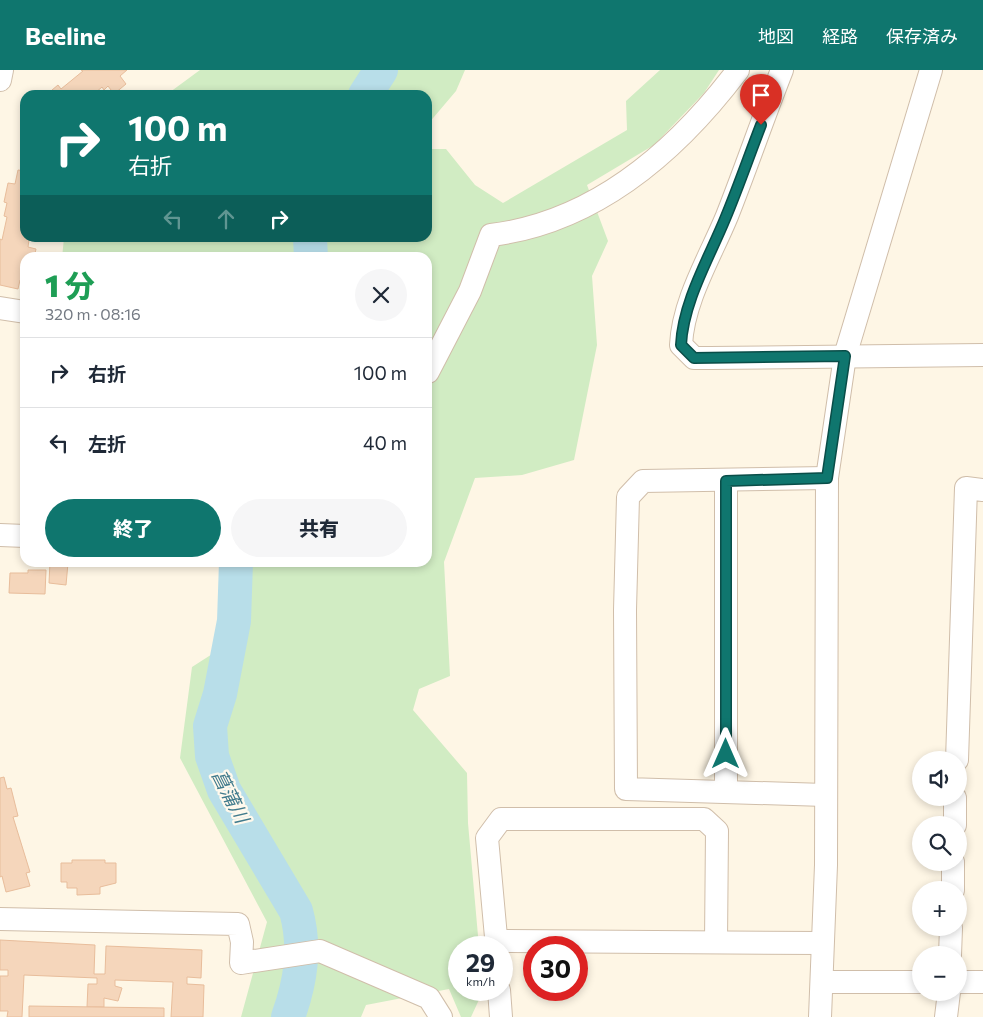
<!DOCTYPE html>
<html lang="ja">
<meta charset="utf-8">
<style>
body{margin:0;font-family:Commissioner,"Noto Sans JP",sans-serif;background:#f6f6f7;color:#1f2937;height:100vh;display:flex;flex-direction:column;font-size:19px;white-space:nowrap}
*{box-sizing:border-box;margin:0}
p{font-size:16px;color:#747a83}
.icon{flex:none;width:28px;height:28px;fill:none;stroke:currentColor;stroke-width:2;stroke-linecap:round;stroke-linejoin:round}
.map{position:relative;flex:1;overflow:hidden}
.sheet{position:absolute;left:20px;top:182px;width:412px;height:315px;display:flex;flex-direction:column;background:#fff;border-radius:15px;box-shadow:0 2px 8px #0003}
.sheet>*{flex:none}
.top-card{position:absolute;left:20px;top:20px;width:412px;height:152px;border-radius:15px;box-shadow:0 2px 8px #0003;background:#0f766e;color:#fff;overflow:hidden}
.tools{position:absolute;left:912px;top:681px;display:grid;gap:10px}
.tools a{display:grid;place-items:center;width:55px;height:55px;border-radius:50%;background:#fff;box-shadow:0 2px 8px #0003;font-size:25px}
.speed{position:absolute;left:448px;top:866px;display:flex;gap:10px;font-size:25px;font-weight:700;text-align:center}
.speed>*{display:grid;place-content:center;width:65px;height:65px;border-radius:50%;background:#fff;box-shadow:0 2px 8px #0003;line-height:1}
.speed small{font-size:12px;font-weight:400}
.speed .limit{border:8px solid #d22;background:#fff;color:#111}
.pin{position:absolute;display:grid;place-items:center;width:42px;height:42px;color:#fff;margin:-51px -21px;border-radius:50% 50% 50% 0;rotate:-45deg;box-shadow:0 0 5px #0007}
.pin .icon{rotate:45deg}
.me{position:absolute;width:55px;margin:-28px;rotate:0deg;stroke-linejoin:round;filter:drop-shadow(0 0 4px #0008)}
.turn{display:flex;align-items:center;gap:18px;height:105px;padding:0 25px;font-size:22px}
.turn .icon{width:65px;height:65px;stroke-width:2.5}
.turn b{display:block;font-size:35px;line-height:42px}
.lanes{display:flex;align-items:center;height:48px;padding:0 25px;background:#0003;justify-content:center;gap:25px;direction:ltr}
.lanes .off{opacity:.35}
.round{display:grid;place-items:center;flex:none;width:52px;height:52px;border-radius:26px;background:#f6f6f7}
.headline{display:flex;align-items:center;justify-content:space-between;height:85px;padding:0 25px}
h1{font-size:30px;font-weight:800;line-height:38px;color:#1e9e55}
.button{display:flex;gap:10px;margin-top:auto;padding:10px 25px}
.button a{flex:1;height:58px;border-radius:30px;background:#0f766e;color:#fff;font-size:20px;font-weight:800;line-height:58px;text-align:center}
.button a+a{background:#f6f6f7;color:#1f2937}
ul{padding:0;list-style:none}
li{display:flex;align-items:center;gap:15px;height:70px;padding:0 25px;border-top:1px solid #e0e1e3}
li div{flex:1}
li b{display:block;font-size:19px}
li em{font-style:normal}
header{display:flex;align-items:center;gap:30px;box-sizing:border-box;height:70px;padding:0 25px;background:#0f766e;color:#fff}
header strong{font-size:24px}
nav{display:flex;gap:28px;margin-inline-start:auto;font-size:18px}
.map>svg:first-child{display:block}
.green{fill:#d1ecc3}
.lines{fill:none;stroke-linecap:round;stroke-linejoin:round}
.river{stroke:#b8dee9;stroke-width:34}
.building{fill:#f5d6bb;stroke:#e8bd9b}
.minor-casing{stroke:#d0beaa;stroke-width:24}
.minor{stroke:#fff;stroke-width:22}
.route-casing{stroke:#0a4d48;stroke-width:12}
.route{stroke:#0f766e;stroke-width:9}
.labels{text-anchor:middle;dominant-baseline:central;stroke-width:4.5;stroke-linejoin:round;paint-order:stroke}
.water-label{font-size:19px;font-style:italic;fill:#417b8d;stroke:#fff9ed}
</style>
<header>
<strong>Beeline</strong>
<nav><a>地図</a><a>経路</a><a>保存済み</a></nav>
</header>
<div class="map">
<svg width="983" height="947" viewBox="0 0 983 947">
<rect width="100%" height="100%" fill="#fef6e5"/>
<g class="green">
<polygon points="200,0 465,0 456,21 428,54 428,25 166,25"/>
<polygon points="660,0 719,0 704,23 654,75 587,115 608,171 592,206 597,275 574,390 522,405 475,408 444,492 450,606 419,619 413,640 467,703 468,753 479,877 459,878 459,920 483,921 471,947 461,947 449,919 366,935 361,947 241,947 267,852 180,688 192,597 248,561 252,493 428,492 428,188 62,188 64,168 428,168 428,79 446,79 475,115 503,133 627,60 626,31"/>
</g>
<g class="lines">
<g class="river">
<polyline points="365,25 381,0"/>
<polyline points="310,168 311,188"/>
<path d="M236 492 234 551 220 624 210 656 212 686 224 720 296 841C306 877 301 911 288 947"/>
</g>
</g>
<g class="building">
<polygon points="81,0 127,0 120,6 126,14 114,24 108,16 104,20 102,17 94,24 91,21 86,25 53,25 54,24 52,20 58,15 61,19 83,1"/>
<polygon points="18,100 25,101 25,168 34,168 33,171 29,170 28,177 36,179 34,188 25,188 24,211 20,210 18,219 0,215 0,169 2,170 7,147 4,146 7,133 4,132 8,113 15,114"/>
<polygon points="50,492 68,493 66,515 49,513"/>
<polygon points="28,500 46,500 45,524 9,523 10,503 28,503"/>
<polygon points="4,707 7,719 11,718 18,746 13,747 30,802 26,803 30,816 6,822 2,806 0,807 0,708"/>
<polygon points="72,790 105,790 105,793 116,793 116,813 100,817 100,824 77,825 77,818 67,818 67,812 61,812 61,793 72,793"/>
<polygon points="0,870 95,875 94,904 105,904 106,876 202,880 201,908 187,907 187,914 204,915 203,947 171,947 173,912 115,910 115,916 122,918 118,931 104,928 104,937 87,937 88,914 97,914 97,908 24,905 22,947 7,947 8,941 0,941 0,906 8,906 8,900 0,900"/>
<polygon points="29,936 164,938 164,947 29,947"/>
</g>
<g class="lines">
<g class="minor-casing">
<g id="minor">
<path d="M782 0C763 48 746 98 727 146 710 187 683 231 681 275L694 288H710L983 285"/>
<polyline points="0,10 2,0"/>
<polyline points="0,238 25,242"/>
<path d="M428 302 470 221 491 165C596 152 676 82 738 0"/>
<polyline points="0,465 25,466"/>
<polyline points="957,690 966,418 983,420"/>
<polyline points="726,721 726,411"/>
<polyline points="825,725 626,719 625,540 628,427 643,411 827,408"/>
<polyline points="955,755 955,728"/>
<polyline points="953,820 953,792"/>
<polyline points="0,849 238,854 242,872 241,893 320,881 429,928 441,947"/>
<polyline points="497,871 822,873"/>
<polyline points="497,878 487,768 501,749 704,749 717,761 716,872"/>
<polyline points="950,885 951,858"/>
<polyline points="822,912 921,912"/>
<polyline points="959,912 983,912"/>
<polyline points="499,920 501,947"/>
<polyline points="820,947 826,795 827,408 845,286 931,0"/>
<polyline points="946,947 949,922"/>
</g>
</g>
<use href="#minor" class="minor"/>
</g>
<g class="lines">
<g class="route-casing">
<path id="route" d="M726 684V411L827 408 845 286 694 288 681 275C683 232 709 188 725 149 738 118 749 86 761 55"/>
</g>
<use href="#route" class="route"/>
</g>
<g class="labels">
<g class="water-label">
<text transform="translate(231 726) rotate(63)">菖蒲川</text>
</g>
</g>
</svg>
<div class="tools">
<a><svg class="icon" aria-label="sound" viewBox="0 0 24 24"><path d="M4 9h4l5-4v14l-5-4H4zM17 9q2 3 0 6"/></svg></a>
<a><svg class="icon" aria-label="search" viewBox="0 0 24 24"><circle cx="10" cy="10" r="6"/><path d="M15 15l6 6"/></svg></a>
<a>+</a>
<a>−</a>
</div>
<div class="speed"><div>29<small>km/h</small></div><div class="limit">30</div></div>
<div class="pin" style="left:761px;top:55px;background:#d93025"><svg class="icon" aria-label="arrive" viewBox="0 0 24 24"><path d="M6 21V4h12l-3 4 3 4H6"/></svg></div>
<svg class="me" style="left:726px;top:684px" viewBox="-20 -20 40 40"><path d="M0-17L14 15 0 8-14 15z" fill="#0f766e" stroke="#fff" stroke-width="4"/></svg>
<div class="top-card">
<div class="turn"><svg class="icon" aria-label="right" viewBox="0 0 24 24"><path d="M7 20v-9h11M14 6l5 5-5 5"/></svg><div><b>100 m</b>右折</div></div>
<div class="lanes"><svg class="icon off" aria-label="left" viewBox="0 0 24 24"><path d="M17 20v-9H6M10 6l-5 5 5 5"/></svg><svg class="icon off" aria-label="ahead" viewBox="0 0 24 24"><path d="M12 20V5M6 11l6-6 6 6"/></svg><svg class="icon" aria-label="right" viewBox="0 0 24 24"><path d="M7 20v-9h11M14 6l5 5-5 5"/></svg></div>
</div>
<section class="sheet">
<div class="headline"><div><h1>1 分</h1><p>320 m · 08:16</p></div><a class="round"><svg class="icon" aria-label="close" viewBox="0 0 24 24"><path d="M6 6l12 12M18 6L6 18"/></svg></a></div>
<ul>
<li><svg class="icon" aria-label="right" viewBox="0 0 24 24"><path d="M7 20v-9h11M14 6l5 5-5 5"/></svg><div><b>右折</b></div><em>100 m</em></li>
<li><svg class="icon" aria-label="left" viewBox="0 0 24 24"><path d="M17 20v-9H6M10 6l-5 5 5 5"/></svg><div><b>左折</b></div><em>40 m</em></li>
</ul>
<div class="button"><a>終了</a><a>共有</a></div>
</section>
</div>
